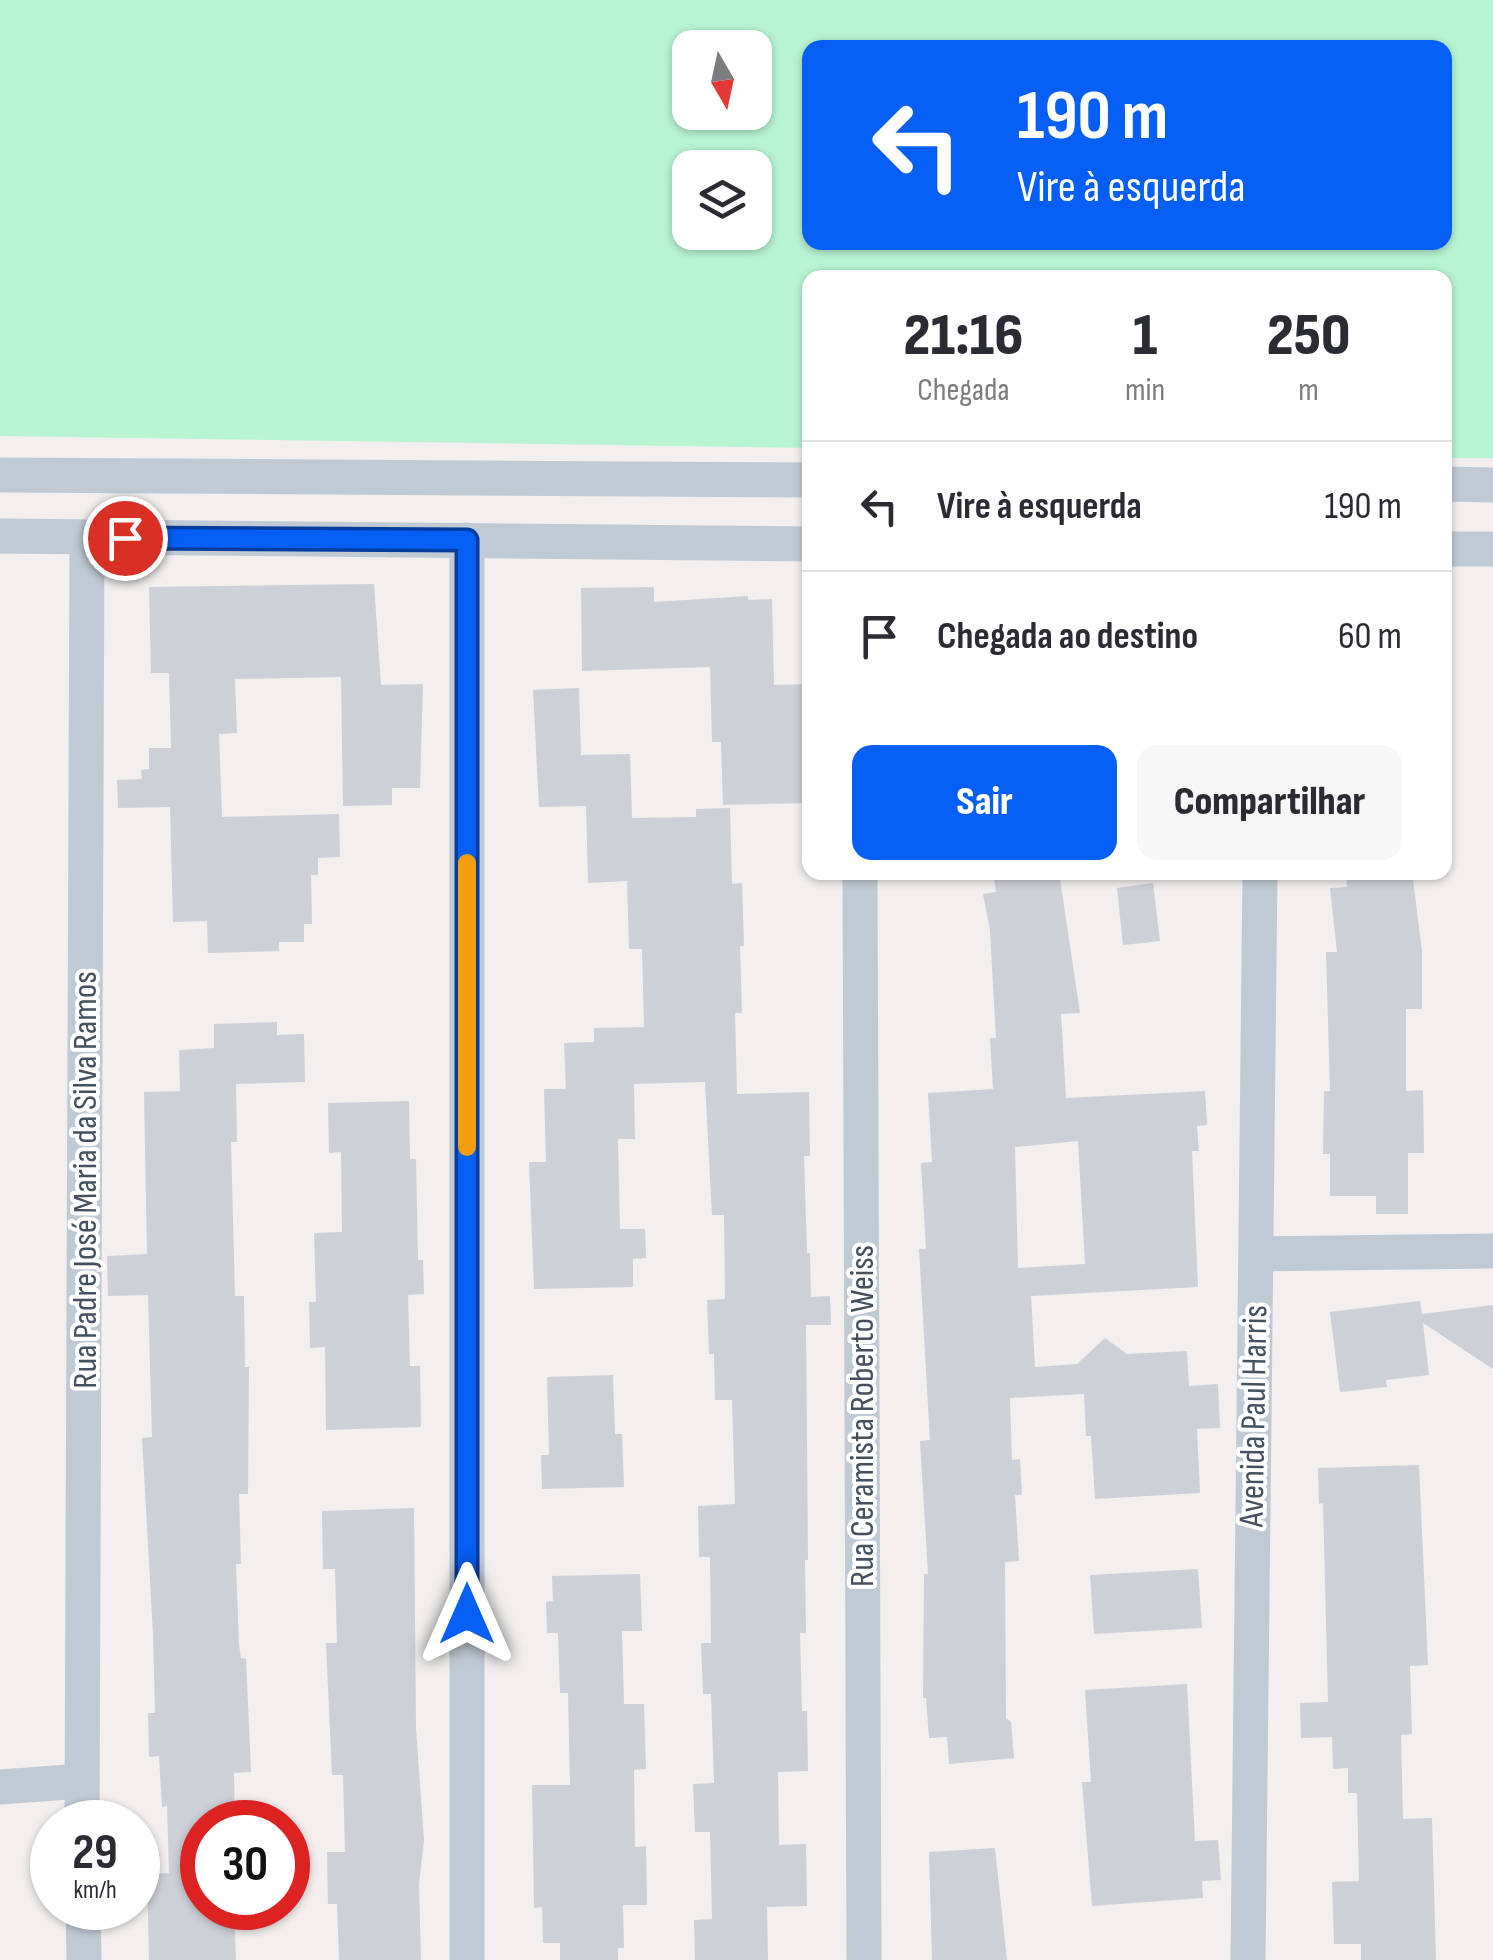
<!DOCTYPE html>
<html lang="pt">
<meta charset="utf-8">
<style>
body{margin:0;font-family:"Sofia Sans Condensed",sans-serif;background:#f7f7f7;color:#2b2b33;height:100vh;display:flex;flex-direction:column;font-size:38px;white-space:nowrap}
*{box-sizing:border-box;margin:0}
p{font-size:32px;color:#7c7c81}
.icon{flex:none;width:55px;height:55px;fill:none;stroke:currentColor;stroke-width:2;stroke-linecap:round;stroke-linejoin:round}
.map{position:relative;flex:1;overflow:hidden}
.sheet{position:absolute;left:802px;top:270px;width:650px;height:610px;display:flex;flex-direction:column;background:#fff;border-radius:20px;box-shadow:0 2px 8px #0004}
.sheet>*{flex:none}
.guide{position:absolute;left:802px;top:40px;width:650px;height:210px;border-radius:20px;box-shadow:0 2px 8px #0004;background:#055ff5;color:#fff;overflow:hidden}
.needle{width:65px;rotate:171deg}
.tools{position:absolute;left:672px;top:30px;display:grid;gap:20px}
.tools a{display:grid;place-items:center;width:100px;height:100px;border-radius:20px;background:#fff;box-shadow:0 2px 8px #0004;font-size:50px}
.speed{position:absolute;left:30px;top:1800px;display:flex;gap:20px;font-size:50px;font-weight:700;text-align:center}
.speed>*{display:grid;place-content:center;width:130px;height:130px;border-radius:50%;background:#fff;box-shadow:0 2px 8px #0004;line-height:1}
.speed small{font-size:25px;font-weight:400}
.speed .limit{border:15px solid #d22;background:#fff;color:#111}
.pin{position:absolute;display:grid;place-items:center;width:85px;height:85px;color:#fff;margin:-42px;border:5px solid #fff;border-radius:50%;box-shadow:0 2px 10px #0007}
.me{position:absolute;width:110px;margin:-55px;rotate:0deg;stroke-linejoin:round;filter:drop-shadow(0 0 8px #0008)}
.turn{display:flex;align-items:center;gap:35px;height:210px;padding:0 50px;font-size:45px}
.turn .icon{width:130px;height:130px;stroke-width:2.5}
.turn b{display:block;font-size:70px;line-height:85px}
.eta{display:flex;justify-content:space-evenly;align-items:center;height:170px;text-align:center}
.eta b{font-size:60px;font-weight:800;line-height:70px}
.cta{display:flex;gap:20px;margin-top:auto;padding:20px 50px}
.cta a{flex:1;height:115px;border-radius:20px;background:#055ff5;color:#fff;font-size:40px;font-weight:800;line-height:115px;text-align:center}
.cta a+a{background:#f7f7f7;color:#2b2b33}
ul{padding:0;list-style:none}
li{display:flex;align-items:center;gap:30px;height:130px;padding:0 50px;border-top:2px solid #e1e1e2}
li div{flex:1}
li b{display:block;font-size:38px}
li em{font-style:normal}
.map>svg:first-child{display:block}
.green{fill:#b8f4d3;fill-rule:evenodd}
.building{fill:#cdd0d7;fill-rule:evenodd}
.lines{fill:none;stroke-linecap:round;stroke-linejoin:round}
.minor{stroke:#c0cad5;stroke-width:35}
.route-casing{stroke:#033e9f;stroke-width:25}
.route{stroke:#055ff5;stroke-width:18}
.slow{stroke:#f59e0b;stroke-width:18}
.labels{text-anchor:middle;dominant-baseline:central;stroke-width:8;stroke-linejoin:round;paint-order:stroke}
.street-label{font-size:35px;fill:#45515e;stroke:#fff}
</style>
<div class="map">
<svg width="1493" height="1960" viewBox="0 0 1493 1960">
<rect width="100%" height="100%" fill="#f2efee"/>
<path class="green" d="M0 0H1493V458H1445V278H810V448L0 436ZM690 48H755V112H690ZM810 48H1445V242H810ZM690 168H755V232H690Z"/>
<g class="building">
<polygon points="374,584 381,685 423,684 420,788 392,788 392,805 343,806 341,677 235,679 237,733 219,734 222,817 339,814 340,857 318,858 318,875 311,875 312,924 304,924 304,942 279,942 279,951 208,953 207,921 173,922 170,807 118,808 117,780 142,779 141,770 149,769 149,748 171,748 169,673 151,673 149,587"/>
<polygon points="654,587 654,602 748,596 748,600 772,599 774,685 806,684 810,803 723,805 721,742 712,742 710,667 582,671 581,588"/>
<polygon points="579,688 581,755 630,754 632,818 696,817 696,809 730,808 732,884 742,883 744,946 740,946 742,1013 735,1013 737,1094 809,1092 810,1156 804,1156 807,1253 810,1253 811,1297 830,1296 831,1325 806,1325 808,1560 805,1560 806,1633 800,1633 802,1711 807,1711 808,1771 778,1772 779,1845 806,1844 807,1906 767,1907 768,1960 695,1960 694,1920 712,1919 710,1832 695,1832 693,1784 714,1783 711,1694 703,1694 701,1643 711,1643 710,1557 699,1557 698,1506 735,1504 732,1400 715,1400 714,1354 709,1354 707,1300 725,1299 724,1215 712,1215 705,1082 634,1084 635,1139 618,1139 620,1229 645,1229 646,1258 633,1259 633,1287 534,1289 529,1162 546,1162 544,1089 566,1089 564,1043 594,1042 594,1028 644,1027 642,949 629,949 627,881 588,883 586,806 539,807 533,690"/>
<path d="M993 872H1059L1080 1013 1061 1014 1066 1098 1205 1091 1207 1125 1197 1126 1199 1151H1192L1198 1287 1031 1296 1035 1367 1077 1364 1105 1338 1127 1354 1187 1351 1189 1386 1218 1384 1220 1428 1197 1429 1200 1493 1095 1499 1091 1436H1086L1084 1394 1010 1398 1012 1460 1020 1459 1022 1495H1015L1019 1561 1005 1562 1006 1718 1011 1722 1014 1758 949 1764 947 1737 929 1738 926 1698H923L924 1574H928L920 1441 930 1440 919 1249H926L921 1163 932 1162 928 1093 993 1089 990 1038H996L990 930 983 894 996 892ZM1078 1141 1085 1264 1018 1268 1015 1147Z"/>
<polygon points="1346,872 1412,872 1422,951 1422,1009 1406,1009 1406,1091 1423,1090 1424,1153 1408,1153 1408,1214 1376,1214 1376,1196 1330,1196 1330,1154 1323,1154 1324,1091 1330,1091 1326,952 1337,952 1330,888 1347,887"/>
<polygon points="1153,883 1160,941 1123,945 1117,888"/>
<polygon points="277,1022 277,1035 304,1034 305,1082 236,1084 237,1142 231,1142 235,1296 244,1296 245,1367 249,1367 248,1494 239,1494 241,1564 236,1564 239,1645 241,1658 246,1659 251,1772 234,1773 235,1822 202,1822 202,1908 234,1908 236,1960 149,1960 147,1874 169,1873 167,1806 162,1807 159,1756 149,1757 148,1713 155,1713 153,1634 142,1438 152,1437 148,1295 108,1296 107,1256 147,1254 144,1092 180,1091 179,1050 214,1048 214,1024"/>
<polygon points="409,1101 410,1159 416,1159 418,1260 423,1260 424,1294 408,1295 410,1366 420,1366 421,1427 326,1430 325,1347 310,1348 309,1302 316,1302 314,1233 342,1232 341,1152 329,1153 328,1103"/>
<polygon points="1420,1301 1422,1314 1493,1305 1493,1369 1423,1323 1429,1375 1386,1380 1387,1387 1340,1392 1330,1312"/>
<polygon points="613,1375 615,1434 622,1434 624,1487 542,1489 541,1455 549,1455 547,1377"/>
<polygon points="1419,1465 1428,1665 1410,1666 1412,1734 1401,1735 1403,1819 1432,1818 1436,1960 1361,1960 1361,1944 1334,1944 1332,1882 1359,1881 1357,1793 1348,1793 1348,1768 1333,1769 1332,1737 1301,1738 1300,1703 1328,1702 1323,1503 1319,1504 1318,1468"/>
<polygon points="414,1508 416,1729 424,1840 419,1884 421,1960 339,1960 337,1904 328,1904 327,1852 345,1852 343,1775 332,1775 326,1643 337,1643 335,1569 323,1569 322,1511"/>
<polygon points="1198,1569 1202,1628 1094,1634 1090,1575"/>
<polygon points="640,1574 642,1631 622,1631 624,1704 644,1704 646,1769 634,1770 635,1847 646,1846 647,1905 623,1905 624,1948 618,1948 618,1960 560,1960 560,1943 543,1943 542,1907 534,1908 532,1785 570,1785 568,1693 560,1693 558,1633 547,1633 546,1602 553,1601 552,1576"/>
<polygon points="1187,1684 1195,1841 1218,1840 1221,1880 1202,1881 1203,1898 1092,1906 1082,1782 1091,1782 1085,1690"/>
<polygon points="995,1848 1007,1960 932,1960 929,1852"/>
</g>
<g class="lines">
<g class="minor">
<polyline points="0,475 810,480"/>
<polyline points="1445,484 1493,485"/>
<polyline points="0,536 810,544"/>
<polyline points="1445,549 1493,549"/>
<polyline points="860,872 864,1960"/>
<polyline points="1256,1254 1493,1251"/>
<polyline points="0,1787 82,1781"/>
<polyline points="82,1822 87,538"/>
<polyline points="83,1908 84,1960"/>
<polyline points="467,1960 467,540"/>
<polyline points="1248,1960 1260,872"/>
</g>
</g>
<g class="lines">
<g class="route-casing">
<polyline id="route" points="125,538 467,540 467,1614"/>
</g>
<use href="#route" class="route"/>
<polyline class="slow" points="467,1147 467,863"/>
</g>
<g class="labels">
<g class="street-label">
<text transform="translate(85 1180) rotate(-90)">Rua Padre José Maria da Silva Ramos</text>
<text transform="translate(862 1416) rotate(-90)">Rua Ceramista Roberto Weiss</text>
<text transform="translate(1254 1416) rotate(-89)">Avenida Paul Harris</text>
</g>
</g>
</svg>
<div class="tools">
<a><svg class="needle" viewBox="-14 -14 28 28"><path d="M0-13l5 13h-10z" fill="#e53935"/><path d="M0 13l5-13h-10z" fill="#7c7c81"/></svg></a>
<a><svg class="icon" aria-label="layers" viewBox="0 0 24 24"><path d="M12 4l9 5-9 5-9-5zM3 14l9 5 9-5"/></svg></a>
</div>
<div class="speed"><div>29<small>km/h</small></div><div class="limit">30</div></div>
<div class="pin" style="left:125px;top:538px;background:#d93025"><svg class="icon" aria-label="arrive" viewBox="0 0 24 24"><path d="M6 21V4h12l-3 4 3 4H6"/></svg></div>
<svg class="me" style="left:467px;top:1614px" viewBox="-20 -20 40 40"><path d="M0-17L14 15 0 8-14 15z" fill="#055ff5" stroke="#fff" stroke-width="4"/></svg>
<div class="guide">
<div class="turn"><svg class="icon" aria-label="left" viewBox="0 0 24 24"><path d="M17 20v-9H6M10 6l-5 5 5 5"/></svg><div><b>190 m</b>Vire à esquerda</div></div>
</div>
<section class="sheet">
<div class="eta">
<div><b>21:16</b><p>Chegada</p></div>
<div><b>1</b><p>min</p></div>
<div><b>250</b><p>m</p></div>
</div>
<ul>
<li><svg class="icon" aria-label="left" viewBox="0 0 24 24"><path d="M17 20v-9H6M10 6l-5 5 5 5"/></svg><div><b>Vire à esquerda</b></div><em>190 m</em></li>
<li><svg class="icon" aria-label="arrive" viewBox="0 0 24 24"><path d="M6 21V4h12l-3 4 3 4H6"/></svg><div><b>Chegada ao destino</b></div><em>60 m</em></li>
</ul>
<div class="cta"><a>Sair</a><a>Compartilhar</a></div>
</section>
</div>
